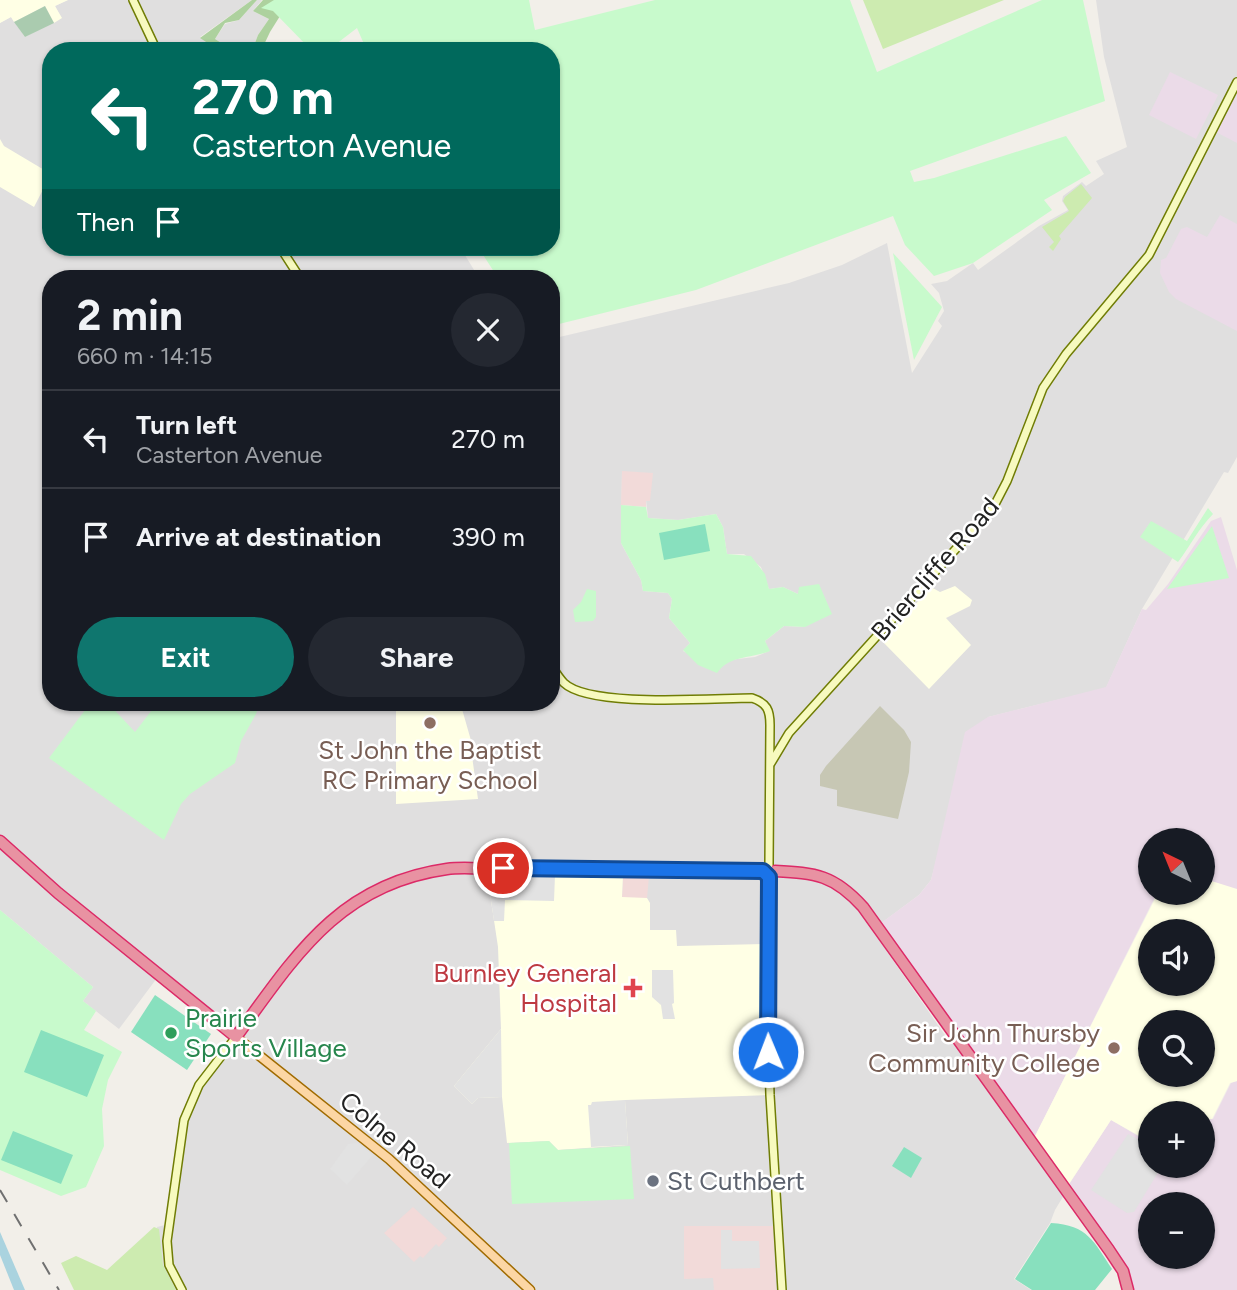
<!DOCTYPE html>
<meta charset="utf-8">
<style>
body{margin:0;font-family:Figtree,sans-serif;background:#242831;color:#f1f3f6;height:100vh;display:flex;flex-direction:column;font-size:26px;white-space:nowrap}
*{box-sizing:border-box;margin:0}
p{font-size:23px;color:#9ea1a6}
.icon{flex:none;width:38px;height:38px;fill:none;stroke:currentColor;stroke-width:2;stroke-linecap:round;stroke-linejoin:round}
.map{position:relative;flex:1;overflow:hidden}
.side{position:absolute;left:42px;top:270px;width:518px;height:441px;display:flex;flex-direction:column;background:#171b24;border-radius:28px;box-shadow:0 2px 5px #0004}
.side>*{flex:none}
.guide{position:absolute;left:42px;top:42px;width:518px;height:214px;border-radius:28px;box-shadow:0 2px 5px #0004;background:#00695c;color:#fff;overflow:hidden}
.needle{width:46px;rotate:317deg}
.tools{position:absolute;left:1138px;top:828px;display:grid;gap:14px}
.tools a{display:grid;place-items:center;width:77px;height:77px;border-radius:50%;background:#171b24;box-shadow:0 2px 5px #0004;font-size:35px}
.pin{position:absolute;display:grid;place-items:center;width:60px;height:60px;color:#fff;margin:-30px;border:4px solid #fff;border-radius:50%;box-shadow:0 2px 7px #0007}
.me{position:absolute;width:77px;margin:-38px;rotate:359deg;stroke-linejoin:round;filter:drop-shadow(0 0 5px #0008)}
.turn{display:flex;align-items:center;gap:24px;height:147px;padding:0 35px;font-size:32px}
.turn .icon{width:91px;height:91px;stroke-width:2.5}
.turn b{display:block;font-size:49px;line-height:60px}
.then{display:flex;align-items:center;height:66px;padding:0 35px;background:#0003;gap:14px;font-size:26px}
.round{display:grid;place-items:center;flex:none;width:74px;height:74px;border-radius:37px;background:#242831}
.head{display:flex;align-items:center;justify-content:space-between;height:119px;padding:0 35px}
h1{font-size:42px;font-weight:700;line-height:52px}
.primary-button{display:flex;gap:14px;margin-top:auto;padding:14px 35px}
.primary-button a{flex:1;height:80px;border-radius:42px;background:#0f766e;color:#fff;font-size:28px;font-weight:700;line-height:80px;text-align:center}
.primary-button a+a{background:#242831;color:#f1f3f6}
ul{padding:0;list-style:none}
li{display:flex;align-items:center;gap:21px;height:98px;padding:0 35px;border-top:2px solid #363941}
li div{flex:1}
li b{display:block;font-size:26px}
li em{font-style:normal}
.map>svg:first-child{display:block}
.residential{fill:#e0dfdf;fill-rule:evenodd}
.commercial{fill:#f2dad9}
.industrial{fill:#ebdbe8;fill-rule:evenodd}
.education{fill:#ffffe5;fill-rule:evenodd}
.construction{fill:#c7c7b4}
.grass{fill:#cdebb0}
.forest{fill:#add19e}
.cemetery{fill:#aacbaf}
.park{fill:#c8facc}
.pitch{fill:#88e0be}
.parking{fill:#e2e2e2}
.water{fill:#aad3df}
.lines{fill:none;stroke-linecap:round;stroke-linejoin:round}
.secondary-casing{stroke:#707d05;stroke-width:10}
.primary-casing{stroke:#a06b00;stroke-width:11}
.highway-casing{stroke:#dc2a67;stroke-width:13}
.secondary{stroke:#f7fabf;stroke-width:7}
.primary{stroke:#fcd6a4;stroke-width:8}
.highway{stroke:#e892a2;stroke-width:10}
.rail{stroke:#707070;stroke-width:2;stroke-dasharray:14 14;stroke-linecap:butt}
.route-casing{stroke:#114b97;stroke-width:18}
.route{stroke:#1a73e8;stroke-width:12}
.education-dot{fill:#8d6e63;stroke:#fff;stroke-width:2.5}
.health-dot{fill:#e0444e;stroke:#fff;stroke-width:2.5}
.leisure-dot{fill:#2e9e5b;stroke:#fff;stroke-width:2.5}
.worship-dot{fill:#6b7280;stroke:#fff;stroke-width:2.5}
.labels{text-anchor:middle;dominant-baseline:central;stroke-width:5;stroke-linejoin:round;paint-order:stroke}
.street-label{font-size:26px;fill:#222;stroke:#fff}
.education-label{font-size:26px;fill:#785e54;stroke:#fff}
.health-label{font-size:26px;fill:#be3a42;stroke:#fff;text-anchor:end}
.leisure-label{font-size:26px;fill:#27864d;stroke:#fff;text-anchor:start}
.worship-label{font-size:26px;fill:#5b616d;stroke:#fff;text-anchor:start}
</style>
<div class="map">
<svg width="1237" height="1290" viewBox="0 0 1237 1290">
<rect width="100%" height="100%" fill="#f2efe9"/>
<g class="residential">
<path d="M68 0H252L200 37 220 51H51V247H460L479 278H51V702H551V339L789 283 842 265 887 243 912 373 942 326 938 321 944 311 939 293 931 284 947 281 973 263 978 270 1039 226 1068 210 1062 201 1063 196 1082 182 1086 186 1104 174 1096 161 1127 147 1104 57 1096 0H1237V457L1228 473 1224 472 1142 609 1106 688 988 717 939 850 931 880 919 895 872 930 949 1041H953L1064 1195 1055 1210 1050 1223 1014 1279 1031 1290H176L172 1286 163 1265 157 1227 165 1225 193 1098 231 1037 157 978 119 1029 83 1001 93 987 0 910V23L11 17 25 37 61 18 55 6ZM622 472 649 501 646 500 648 518 678 520 716 514 723 527 727 554H744L761 567 769 589 783 587 798 594 805 627 784 626 765 641 769 651 755 657 729 660 720 668 683 651 690 643 669 618 672 599 668 593 643 591 641 580 621 543Z"/>
<polygon points="257,0 262,0 253,11 269,19 258,35 252,51 234,51 215,39 225,24 239,20"/>
</g>
<g class="commercial">
<polygon points="622,471 653,473 650,501 646,501 646,507 621,505"/>
<polygon points="623,876 649,876 647,898 622,898"/>
<polygon points="413,1207 447,1238 439,1247 436,1244 423,1258 420,1256 414,1262 384,1233"/>
<polygon points="684,1226 773,1226 776,1290 714,1290 713,1278 684,1279"/>
</g>
<g class="industrial">
<polygon points="1170,72 1218,95 1196,139 1149,115"/>
<polygon points="1237,90 1237,143 1216,132"/>
<polygon points="1220,215 1237,224 1237,331 1176,299 1169,292 1160,273 1161,260 1166,258 1181,229 1187,227 1207,237"/>
<polygon points="1221,517 1237,570 1237,891 1202,881 1202,840 1150,840 1150,892 1157,893 1034,1138 881,923 919,895 931,880 965,732 988,717 1106,687 1142,609 1146,610 1168,584 1211,521"/>
<path d="M1237 1081V1290H1131L1068 1186 1111 1120 1150 1143V1166H1202V1120L1213 1119 1231 1083ZM1150 1204H1202V1256H1150Z"/>
</g>
<g class="education">
<polygon points="0,0 68,0 55,6 62,18 54,23 45,6 14,22 11,17 0,23"/>
<polygon points="0,139 4,146 51,174 34,207 0,187"/>
<polygon points="955,586 972,600 970,606 946,618 971,645 929,689 882,641 931,587 940,592"/>
<polygon points="396,702 460,702 472,744 469,750 472,756 478,799 396,804"/>
<polygon points="487,874 623,876 622,897 647,898 650,903 650,930 676,930 677,946 767,944 770,1095 625,1100 628,1145 558,1150 549,1141 507,1143 502,1097 478,1098 472,1104 454,1086 501,1029 498,947"/>
<path d="M1202 878 1237 889V1081L1230 1083 1212 1119H1202V1113H1150V1142L1111 1120 1069 1184 1041 1144 1034 1138 1158 893 1202 892ZM1150 931H1202V984H1150ZM1150 1022H1202V1074H1150Z"/>
</g>
<polygon class="construction" points="880,706 904,730 911,742 909,772 898,819 837,806 837,790 820,786 820,775 826,766"/>
<g class="grass">
<polygon points="863,0 1004,0 883,49"/>
<polygon points="1081,184 1092,198 1059,236 1061,239 1053,251 1049,247 1054,242 1042,227 1069,211 1063,201 1065,197"/>
<polygon points="154,1227 159,1229 163,1265 176,1290 74,1290 61,1263 76,1256 107,1270"/>
</g>
<g class="forest">
<polygon points="252,0 257,0 239,20 225,23 215,39 234,51 220,51 200,38"/>
<polygon points="263,0 290,0 270,32 261,51 252,51 258,35 269,19 253,11"/>
</g>
<polygon class="cemetery" points="45,6 54,23 25,37 14,22"/>
<g class="park">
<polygon points="274,0 529,0 535,30 655,0 850,0 877,72 1042,0 1083,0 1105,101 910,171 914,182 934,178 1066,136 1091,173 1044,200 1052,210 973,263 934,276 905,245 893,216 696,290 551,326 551,278 498,278 478,247 551,247 551,51 367,51 357,28 327,51 312,51 273,11 261,8"/>
<polygon points="893,253 942,307 914,360"/>
<path d="M621 505 646 507 648 518 678 520 716 514 723 527 727 554 751 556 765 574 769 589 783 587 798 594 799 587 819 584 832 614 805 627 784 626 765 641 770 651C749 659 730 655 717 673L698 665 683 650 690 643 669 618 672 599 668 593 643 591 641 580 621 543Z"/>
<path d="M1208 508 1213 514C1199 528 1190 546 1178 562L1140 537 1151 521 1187 541Z"/>
<polygon points="1212,526 1229,578 1167,589"/>
<polygon points="587,589 596,591 596,617 593,621 575,622 573,610 581,602"/>
<polygon points="91,702 107,702 135,732 158,702 260,702 256,714 241,741 235,763 190,794 181,804 164,840 49,758"/>
<polygon points="0,910 93,987 83,1001 96,1011 84,1030 122,1052 108,1080 102,1109 104,1146 86,1187 61,1196 0,1170"/>
<polygon points="549,1141 558,1150 630,1146 634,1199 512,1204 509,1143"/>
</g>
<g class="pitch">
<polygon points="705,524 710,551 664,560 659,533"/>
<polygon points="155,995 211,1034 187,1070 131,1032"/>
<polygon points="41,1030 104,1055 87,1097 24,1072"/>
<polygon points="13,1131 73,1155 61,1184 1,1160"/>
<polygon points="904,1147 922,1158 911,1178 892,1166"/>
<path d="M1051 1223C1088 1225 1094 1242 1112 1269L1095 1290H1032L1015 1279Z"/>
</g>
<g class="parking">
<polygon points="487,874 555,875 554,901 505,900 504,921 494,921"/>
<polygon points="652,970 673,970 674,1003 672,1004 675,1019 663,1019 661,1005 652,997"/>
<polygon points="501,1029 502,1097 478,1098 472,1104 454,1086"/>
<polygon points="625,1100 628,1145 591,1147 588,1105 591,1105 592,1102"/>
<polygon points="1128,1134 1150,1146 1150,1166 1162,1166 1134,1212 1127,1213 1091,1190"/>
<polygon points="358,1143 373,1155 347,1185 330,1169 348,1144"/>
<polygon points="721,1230 732,1230 732,1241 759,1241 760,1268 721,1269"/>
</g>
<polygon class="water" points="0,1232 25,1290 14,1290 0,1255"/>
<g class="lines">
<g class="secondary-casing">
<g id="secondary">
<polyline points="133,0 157,51"/>
<polyline points="280,247 300,278"/>
<path d="M551 665C555 671 559 678 564 683 590 708 713 698 752 698 767 703 770 710 770 725L769 865"/>
<polyline points="771,763 789,733 993,508 1007,481 1043,388 1066,354 1149,255 1237,82"/>
<polyline points="769,877 767,978 770,1095 782,1290"/>
<polyline points="182,1290 169,1265 167,1241 184,1120 199,1085 236,1037"/>
</g>
</g>
<g class="primary-casing">
<polyline id="primary" points="236,1037 389,1159 530,1290"/>
</g>
<g class="highway-casing">
<g id="highway">
<path d="M0 841 58 893 236 1037C295 956 339 884 447 869 461 867 476 869 490 868L763 871"/>
<path d="M775 871C816 873 834 875 863 907L1109 1250 1123 1271 1128 1290"/>
</g>
</g>
<use href="#secondary" class="secondary"/>
<use href="#primary" class="primary"/>
<use href="#highway" class="highway"/>
<polyline class="rail" points="0,1190 59,1290"/>
</g>
<g class="lines">
<g class="route-casing">
<polyline id="route" points="503,868 763,871 769,877 768,1052"/>
</g>
<use href="#route" class="route"/>
</g>
<g class="education-dot">
<circle cx="430" cy="723" r="7"/>
<circle cx="1114" cy="1048" r="7"/>
</g>
<path class="health-dot" d="M629.5 977.5h7v7h7v7h-7v7h-7v-7h-7v-7h7z"/>
<circle class="leisure-dot" cx="171" cy="1033" r="7"/>
<circle class="worship-dot" cx="653" cy="1181" r="7"/>
<g class="labels">
<g class="street-label">
<text transform="translate(935 569) rotate(-49)">Briercliffe Road</text>
<text transform="translate(395 1140) rotate(40)">Colne Road</text>
</g>
<g class="education-label">
<text x="430" y="750">St John the Baptist<tspan x="430" dy="30">RC Primary School</tspan></text>
<text x="1100" y="1033" text-anchor="end">Sir John Thursby<tspan x="1100" dy="30">Community College</tspan></text>
</g>
<g class="health-label">
<text x="617" y="973">Burnley General<tspan x="617" dy="30">Hospital</tspan></text>
</g>
<g class="leisure-label">
<text x="185" y="1018">Prairie<tspan x="185" dy="30">Sports Village</tspan></text>
</g>
<g class="worship-label">
<text x="667" y="1181">St Cuthbert</text>
</g>
</g>
</svg>
<div class="tools">
<a><svg class="needle" viewBox="-14 -14 28 28"><path d="M0-13l5 13h-10z" fill="#e53935"/><path d="M0 13l5-13h-10z" fill="#9ea1a6"/></svg></a>
<a><svg class="icon" aria-label="sound" viewBox="0 0 24 24"><path d="M4 9h4l5-4v14l-5-4H4zM17 9q2 3 0 6"/></svg></a>
<a><svg class="icon" aria-label="search" viewBox="0 0 24 24"><circle cx="10" cy="10" r="6"/><path d="M15 15l6 6"/></svg></a>
<a>+</a>
<a>−</a>
</div>
<div class="pin" style="left:503px;top:868px;background:#d93025"><svg class="icon" aria-label="arrive" viewBox="0 0 24 24"><path d="M6 21V4h12l-3 4 3 4H6"/></svg></div>
<svg class="me" style="left:768px;top:1052px" viewBox="-20 -20 40 40"><circle r="17" fill="#1a73e8" stroke="#fff" stroke-width="3"/><path d="M0-11L8 9 0 5-8 9z" fill="#fff"/></svg>
<div class="guide">
<div class="turn"><svg class="icon" aria-label="left" viewBox="0 0 24 24"><path d="M17 20v-9H6M10 6l-5 5 5 5"/></svg><div><b>270 m</b>Casterton Avenue</div></div>
<div class="then">Then<svg class="icon" aria-label="arrive" viewBox="0 0 24 24"><path d="M6 21V4h12l-3 4 3 4H6"/></svg></div>
</div>
<section class="side">
<div class="head"><div><h1>2 min</h1><p>660 m · 14:15</p></div><a class="round"><svg class="icon" aria-label="close" viewBox="0 0 24 24"><path d="M6 6l12 12M18 6L6 18"/></svg></a></div>
<ul>
<li><svg class="icon" aria-label="left" viewBox="0 0 24 24"><path d="M17 20v-9H6M10 6l-5 5 5 5"/></svg><div><b>Turn left</b><p>Casterton Avenue</p></div><em>270 m</em></li>
<li><svg class="icon" aria-label="arrive" viewBox="0 0 24 24"><path d="M6 21V4h12l-3 4 3 4H6"/></svg><div><b>Arrive at destination</b></div><em>390 m</em></li>
</ul>
<div class="primary-button"><a>Exit</a><a>Share</a></div>
</section>
</div>
